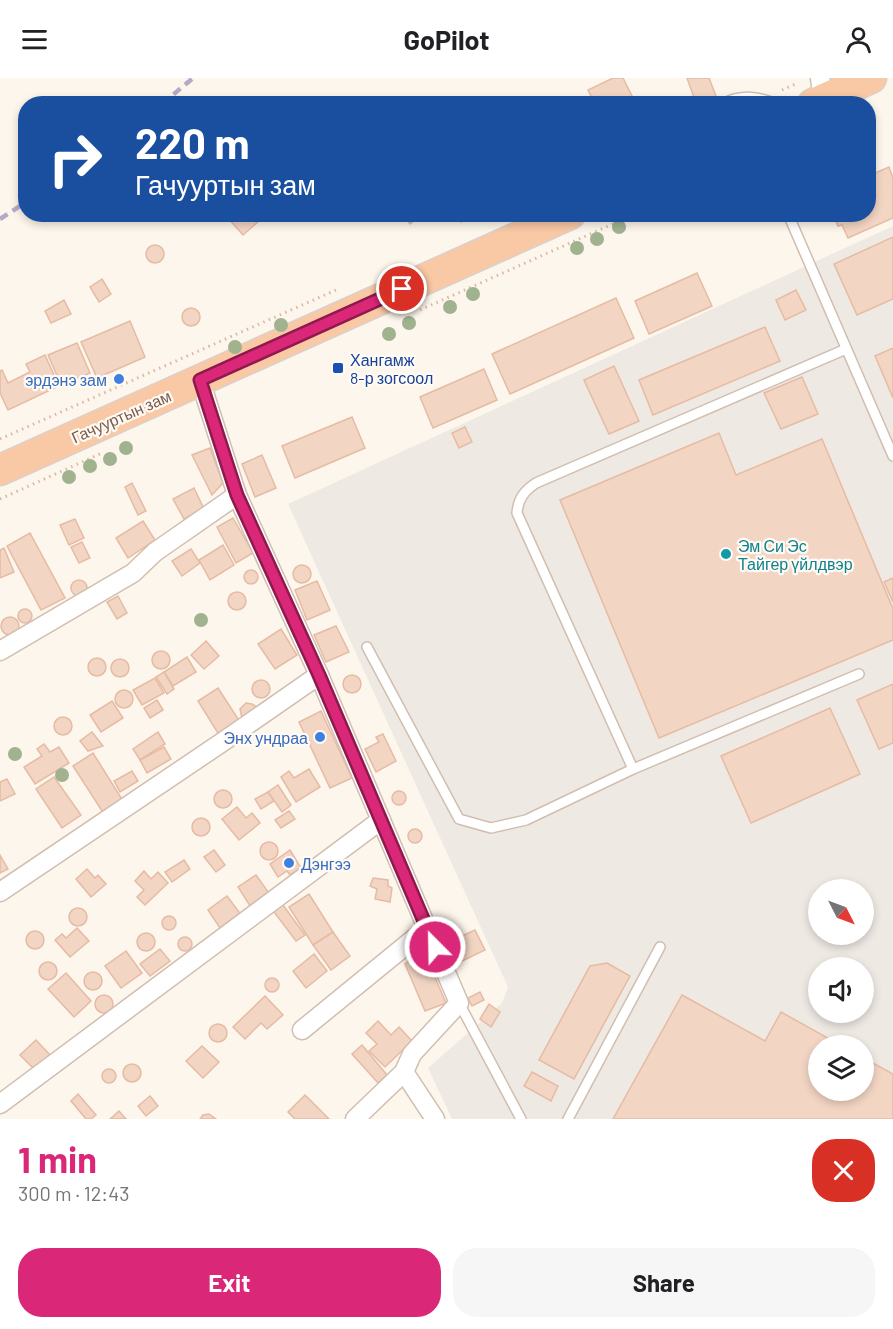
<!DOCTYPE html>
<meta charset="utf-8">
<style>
body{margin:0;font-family:Barlow,sans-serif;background:#f6f6f6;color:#202124;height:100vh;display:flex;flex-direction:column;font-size:22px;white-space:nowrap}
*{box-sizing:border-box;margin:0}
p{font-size:20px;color:#757577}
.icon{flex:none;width:33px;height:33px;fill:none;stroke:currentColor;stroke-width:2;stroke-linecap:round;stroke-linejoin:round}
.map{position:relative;height:1041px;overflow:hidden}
.drawer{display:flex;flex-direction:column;background:#fff;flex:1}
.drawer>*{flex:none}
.hud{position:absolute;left:18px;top:18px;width:858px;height:126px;border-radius:24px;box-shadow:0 3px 9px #0003;background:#1a4fa0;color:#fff;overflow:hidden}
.needle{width:39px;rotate:132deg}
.buttons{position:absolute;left:808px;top:801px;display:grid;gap:12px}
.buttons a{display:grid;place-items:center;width:66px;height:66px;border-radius:50%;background:#fff;box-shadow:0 3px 9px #0003;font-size:30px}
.pin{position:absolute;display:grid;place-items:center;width:51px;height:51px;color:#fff;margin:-26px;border:3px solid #fff;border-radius:50%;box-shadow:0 2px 6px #0007}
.me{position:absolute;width:66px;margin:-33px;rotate:337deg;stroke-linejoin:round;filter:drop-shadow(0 0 4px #0008)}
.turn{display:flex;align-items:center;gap:21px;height:126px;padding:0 18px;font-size:27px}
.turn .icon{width:78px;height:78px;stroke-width:2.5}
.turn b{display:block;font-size:42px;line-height:51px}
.round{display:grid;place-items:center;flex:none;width:63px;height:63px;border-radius:24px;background:#f6f6f6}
.summary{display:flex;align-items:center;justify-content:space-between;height:102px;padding:0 18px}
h1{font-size:36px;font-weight:700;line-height:45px;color:#db2777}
.action{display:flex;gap:12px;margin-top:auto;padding:12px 18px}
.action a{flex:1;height:69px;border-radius:24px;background:#db2777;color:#fff;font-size:24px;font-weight:700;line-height:69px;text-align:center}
.action a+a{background:#f6f6f6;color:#202124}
header{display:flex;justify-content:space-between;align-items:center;height:78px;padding:0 18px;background:#fff;font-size:27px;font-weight:700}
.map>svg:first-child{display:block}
.industrial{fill:#efe9e4;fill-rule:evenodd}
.building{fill:#f3d5c3;stroke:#e6bba3;stroke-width:1.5}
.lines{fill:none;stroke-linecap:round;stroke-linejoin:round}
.service-casing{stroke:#d1beb0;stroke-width:12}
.minor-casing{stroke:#d1beb0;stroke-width:21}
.trunk-casing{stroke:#dad1cd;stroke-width:33}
.path{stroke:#d9b8a5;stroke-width:3;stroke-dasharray:1.5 4.5;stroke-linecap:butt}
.service{stroke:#fff;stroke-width:9}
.minor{stroke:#fff;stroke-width:18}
.trunk{stroke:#f9c8a4;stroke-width:30}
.rail{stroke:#b9a8c9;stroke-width:4.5;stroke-dasharray:9 6;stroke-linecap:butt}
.tree{fill:#a0b28e}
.route-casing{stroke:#8e194d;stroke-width:15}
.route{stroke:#db2777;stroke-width:10}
.transit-dot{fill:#1a4fb4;stroke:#fffaf3;stroke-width:2}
.shop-dot{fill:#3f7fe0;stroke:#fffaf3;stroke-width:2}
.culture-dot{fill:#0f9aa8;stroke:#fffaf3;stroke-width:2}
.labels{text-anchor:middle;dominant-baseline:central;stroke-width:4.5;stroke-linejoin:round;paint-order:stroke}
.transit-label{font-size:16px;fill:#164399;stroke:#fffaf3;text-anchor:start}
.shop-label{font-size:16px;fill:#366cbe;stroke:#fffaf3;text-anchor:end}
.street-label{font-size:16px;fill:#7a5c4d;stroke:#fffaf3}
.culture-label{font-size:16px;fill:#0d838f;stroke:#fffaf3;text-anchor:start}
</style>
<header><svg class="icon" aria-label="menu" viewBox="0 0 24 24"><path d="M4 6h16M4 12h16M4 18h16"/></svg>GoPilot<svg class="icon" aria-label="person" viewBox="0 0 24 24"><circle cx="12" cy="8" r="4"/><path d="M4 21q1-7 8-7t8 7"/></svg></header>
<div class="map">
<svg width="893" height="1041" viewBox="0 0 893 1041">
<rect width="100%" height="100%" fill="#fdf6ec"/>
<path class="industrial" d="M893 148V1041H452L428 990 502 925 508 909 288 426ZM819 812H864V856H819ZM819 890H864V934H819ZM819 968H864V1012H819Z"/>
<g class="building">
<polygon points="613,0 623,0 633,20 623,26 595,26 588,12"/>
<polygon points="687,0 709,0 716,18 696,25"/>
<polygon points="574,19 577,26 561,26"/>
<polygon points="889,89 893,100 893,140 848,160 842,147 838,148 833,136 868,136 868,98"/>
<polygon points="227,136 253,136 259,143 243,157 226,138"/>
<polygon points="403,136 422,136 410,146"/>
<polygon points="457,136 470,136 471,139 461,144"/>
<polygon points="893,159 893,221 857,237 834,186"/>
<circle cx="155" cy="176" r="9"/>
<polygon points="697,195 712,228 649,256 635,223"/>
<polygon points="102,201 111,216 99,224 90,209"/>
<polygon points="796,212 806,232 785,242 776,222"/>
<polygon points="616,220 634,260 510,316 492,276"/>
<polygon points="64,222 71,236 51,245 45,233"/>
<circle cx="191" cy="239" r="9"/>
<polygon points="130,243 145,279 97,300 81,264"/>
<polygon points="765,249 780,283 653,337 639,302"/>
<polygon points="77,265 90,295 61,307 48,277"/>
<polygon points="893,270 893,320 875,278"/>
<polygon points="45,277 59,308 8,332 0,315 0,293 2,292 8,305 30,294 26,286"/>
<polygon points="614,288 639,343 609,356 584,302"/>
<polygon points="484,291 497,322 433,350 420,319"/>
<polygon points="802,299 818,336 781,351 764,315"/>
<polygon points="352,339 365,370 295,400 282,368"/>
<polygon points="465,349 472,364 459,370 452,355"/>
<polygon points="719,355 736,397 822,361 893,531 893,562 659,660 560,422"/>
<polygon points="210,370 223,405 212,417 192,377"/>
<polygon points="262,377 276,410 255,419 242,386"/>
<polygon points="132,405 146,433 138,437 125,409"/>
<polygon points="194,410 204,431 184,441 173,421"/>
<polygon points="233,440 253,475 236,485 217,449"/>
<polygon points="75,441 84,460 69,467 60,447"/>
<polygon points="143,443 155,462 128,480 116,460"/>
<polygon points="30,455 65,520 41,532 7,468"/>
<polygon points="82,464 90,480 79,485 71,469"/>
<polygon points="223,467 234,487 210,502 199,482"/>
<polygon points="4,470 14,494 0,500 0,472"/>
<polygon points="191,471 200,485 182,498 172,483"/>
<circle cx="302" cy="496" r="9"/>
<circle cx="251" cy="499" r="7"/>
<polygon points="893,500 893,524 884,504"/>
<circle cx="79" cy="510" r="8"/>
<polygon points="317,503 330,532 307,542 295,512"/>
<circle cx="237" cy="523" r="9"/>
<polygon points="118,518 127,535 117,541 107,524"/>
<circle cx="25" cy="538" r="7"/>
<circle cx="10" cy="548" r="9"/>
<polygon points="336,548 349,574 326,584 314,557"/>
<polygon points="281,551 297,577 275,591 258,566"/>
<polygon points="206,563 219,578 204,591 191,577"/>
<circle cx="161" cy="582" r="9"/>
<polygon points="187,579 196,594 173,608 164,594"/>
<circle cx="97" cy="589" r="9"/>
<circle cx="120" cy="590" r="9"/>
<polygon points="164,594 174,611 167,616 156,599"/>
<circle cx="352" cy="606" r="9"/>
<polygon points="155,600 164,615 142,627 133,612"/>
<circle cx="261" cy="611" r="9"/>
<polygon points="893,606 893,665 879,671 857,622"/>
<polygon points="218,610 242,647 221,660 198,623"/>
<circle cx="124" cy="621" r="9"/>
<polygon points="157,622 163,632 150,640 144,630"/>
<polygon points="112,623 123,640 101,654 90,637"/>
<polygon points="246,625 252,626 257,629 242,640 240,631"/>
<polygon points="830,630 860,696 751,745 721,678"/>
<polygon points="321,633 352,700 330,710 299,644"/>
<circle cx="63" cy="648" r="9"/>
<polygon points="92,654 103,668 88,673 80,663"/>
<polygon points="158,654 165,666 140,682 133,671"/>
<polygon points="383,656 396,683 376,694 365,671 379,664 376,659"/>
<polygon points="44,666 50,674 59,669 69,685 35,706 24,689 42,678 37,671"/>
<polygon points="164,669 171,681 147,695 140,682"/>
<polygon points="93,675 123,723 104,736 73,688"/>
<polygon points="309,691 320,709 296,724 281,699 289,693 294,700"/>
<polygon points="132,693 138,703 120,714 114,703"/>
<polygon points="54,699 81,737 62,750 36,711"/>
<polygon points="7,701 15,716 0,723 0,704"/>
<polygon points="278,707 291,727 282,734 268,714"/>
<circle cx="223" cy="721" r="9"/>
<circle cx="399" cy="720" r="7"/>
<polygon points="268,714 274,723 261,731 255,721"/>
<polygon points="237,729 246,740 252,735 260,745 239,762 222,741"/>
<polygon points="289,733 295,741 281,750 275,742"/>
<circle cx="201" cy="749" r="9"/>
<circle cx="415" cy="758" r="7"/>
<circle cx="269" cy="773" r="9"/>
<polygon points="214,772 225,787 216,794 204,779"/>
<polygon points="290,772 301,790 290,797 287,793 278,799 270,786"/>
<polygon points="0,777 8,791 0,795"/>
<polygon points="184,782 190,791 172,804 165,794"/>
<polygon points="87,791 95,800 98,797 106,806 91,819 76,801"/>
<polygon points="144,793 151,801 158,794 168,805 145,827 137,819 144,812 135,803"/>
<polygon points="256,797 271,818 252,831 238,809"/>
<polygon points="373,800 388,802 388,808 392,810 390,824 375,821 377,811 370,808"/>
<polygon points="309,816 333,854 313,867 289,829"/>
<polygon points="227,818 242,838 222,853 208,832"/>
<polygon points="280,823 305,857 296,863 271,830"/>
<circle cx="78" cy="839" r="9"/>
<circle cx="169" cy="845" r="7"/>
<polygon points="77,850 89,863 70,879 55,862 62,856 66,860"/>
<polygon points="475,852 485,872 456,886 446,865"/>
<circle cx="35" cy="862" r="9"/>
<polygon points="333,854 350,878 331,892 313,867"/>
<circle cx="146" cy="864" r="9"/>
<circle cx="185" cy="866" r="7"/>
<polygon points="160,871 170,883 150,898 140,886"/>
<polygon points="126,873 142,895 121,910 105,888"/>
<polygon points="314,876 327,893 306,910 293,893"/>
<polygon points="412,880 418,887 428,883 446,925 425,933 405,886"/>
<circle cx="48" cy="893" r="9"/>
<polygon points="607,885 630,898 574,1001 539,982 590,888"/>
<circle cx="93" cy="903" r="9"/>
<polygon points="66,895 91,923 74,939 48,911"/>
<circle cx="272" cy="907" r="7"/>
<polygon points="480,914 484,922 472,928 468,920"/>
<polygon points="682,917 765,963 781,934 842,968 819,968 819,1012 864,1012 864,980 893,996 893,1041 613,1041"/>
<circle cx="104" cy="926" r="9"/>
<polygon points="265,918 283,937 267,951 261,945 245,961 233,949"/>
<polygon points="489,926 500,934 491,949 480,941"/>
<polygon points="378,943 391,957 399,949 412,963 385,989 369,973 377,966 366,955"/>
<circle cx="218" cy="955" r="9"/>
<polygon points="36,962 51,978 36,993 20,977"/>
<polygon points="362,967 387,997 378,1005 352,976"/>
<polygon points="202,968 219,984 203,1000 186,983"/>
<circle cx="132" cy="995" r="9"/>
<circle cx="109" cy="998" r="7"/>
<polygon points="532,994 558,1008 551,1023 524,1008"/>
<polygon points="78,1016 96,1037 91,1041 86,1041 71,1023"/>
<polygon points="305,1017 329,1041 295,1041 288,1034"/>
<polygon points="150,1018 158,1028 146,1038 138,1028"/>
<polygon points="119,1033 126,1041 110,1041"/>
<polygon points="209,1036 216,1041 200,1041 203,1037"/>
</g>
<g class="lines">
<g class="service-casing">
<g id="service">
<path d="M722 26C741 16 757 18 777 26"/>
<polyline points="788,136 893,378"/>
<polyline points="367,569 459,741 491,750 526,742 633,691 859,596"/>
<path d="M633 691 517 435C518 421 524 413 536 405L846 271"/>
<polyline points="459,925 521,1041"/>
<polyline points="568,1041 660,869"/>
</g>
</g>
<g class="minor-casing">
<g id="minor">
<polyline points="820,0 822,15 825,20"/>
<polyline points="200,302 237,417 319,597 459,925 412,976 404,994 355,1041"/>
<polyline points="0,573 133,495 155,474 237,417"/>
<polyline points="0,814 221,665 319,597"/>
<polyline points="302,952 427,850"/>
<polyline points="404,994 435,1041"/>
<polyline points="0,1026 381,742"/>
</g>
</g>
<g class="trunk-casing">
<g id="trunk">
<polyline points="813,26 871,0"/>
<polyline points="0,392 570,136"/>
</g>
</g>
<g class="path">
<polyline points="782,12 798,5"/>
<polyline points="420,232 635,136"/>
<polyline points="0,361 336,212"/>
<polyline points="0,421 102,375"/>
</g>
<use href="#service" class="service"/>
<use href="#minor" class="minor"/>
<use href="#trunk" class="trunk"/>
<g class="rail">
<polyline points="162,26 193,0"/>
<polyline points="0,141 26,124"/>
</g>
</g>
<g class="tree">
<circle cx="619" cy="149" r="7"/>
<circle cx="597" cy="161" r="7"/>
<circle cx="577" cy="170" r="7"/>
<circle cx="473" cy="216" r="7"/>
<circle cx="450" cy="229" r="7"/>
<circle cx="409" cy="245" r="7"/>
<circle cx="281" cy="247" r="7"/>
<circle cx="389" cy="256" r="7"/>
<circle cx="235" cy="269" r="7"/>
<circle cx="126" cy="370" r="7"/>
<circle cx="110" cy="381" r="7"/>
<circle cx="90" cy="388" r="7"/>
<circle cx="69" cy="399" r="7"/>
<circle cx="201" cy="542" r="7"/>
<circle cx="15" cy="676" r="7"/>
<circle cx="62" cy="697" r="7"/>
</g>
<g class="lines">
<g class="route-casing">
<polyline id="route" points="402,211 200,302 237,417 319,597 435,869"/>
</g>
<use href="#route" class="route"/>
</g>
<rect class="transit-dot" x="332" y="284" width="12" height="12" rx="3"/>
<g class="shop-dot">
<circle cx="119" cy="301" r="6"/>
<circle cx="320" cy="659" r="6"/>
<circle cx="289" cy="785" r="6"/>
</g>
<circle class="culture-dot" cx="726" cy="476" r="6"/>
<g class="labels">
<g class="transit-label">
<text x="350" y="281">Хангамж<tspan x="350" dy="18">8-р зогсоол</tspan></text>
</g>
<g class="shop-label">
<text x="107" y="301">эрдэнэ зам</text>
<text x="308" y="659">Энх ундраа</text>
<text x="301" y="785" text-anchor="start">Дэнгээ</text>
</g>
<g class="street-label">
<text transform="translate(121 338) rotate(-24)">Гачууртын зам</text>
</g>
<g class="culture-label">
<text x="738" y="467">Эм Си Эс<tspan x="738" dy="18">Тайгер үйлдвэр</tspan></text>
</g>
</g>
</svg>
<div class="buttons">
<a><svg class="needle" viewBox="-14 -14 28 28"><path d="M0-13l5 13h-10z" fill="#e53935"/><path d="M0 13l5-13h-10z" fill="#757577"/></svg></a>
<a><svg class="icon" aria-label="sound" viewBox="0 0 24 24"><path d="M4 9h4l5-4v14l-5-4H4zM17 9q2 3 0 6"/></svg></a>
<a><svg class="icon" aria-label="layers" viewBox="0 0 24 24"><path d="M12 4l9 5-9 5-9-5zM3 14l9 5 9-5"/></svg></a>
</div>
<div class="pin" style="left:402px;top:211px;background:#d93025"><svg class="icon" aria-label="arrive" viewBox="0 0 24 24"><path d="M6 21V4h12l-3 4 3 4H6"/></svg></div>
<svg class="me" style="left:435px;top:869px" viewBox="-20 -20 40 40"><circle r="17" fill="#db2777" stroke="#fff" stroke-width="3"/><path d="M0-11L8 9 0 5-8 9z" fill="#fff"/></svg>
<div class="hud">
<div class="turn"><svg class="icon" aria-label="right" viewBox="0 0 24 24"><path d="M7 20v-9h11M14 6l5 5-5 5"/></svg><div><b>220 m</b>Гачууртын зам</div></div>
</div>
</div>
<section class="drawer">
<div class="summary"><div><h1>1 min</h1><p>300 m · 12:43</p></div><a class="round" style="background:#d93025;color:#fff"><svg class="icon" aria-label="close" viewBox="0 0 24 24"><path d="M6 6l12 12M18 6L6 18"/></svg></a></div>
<div class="action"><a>Exit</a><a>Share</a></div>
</section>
